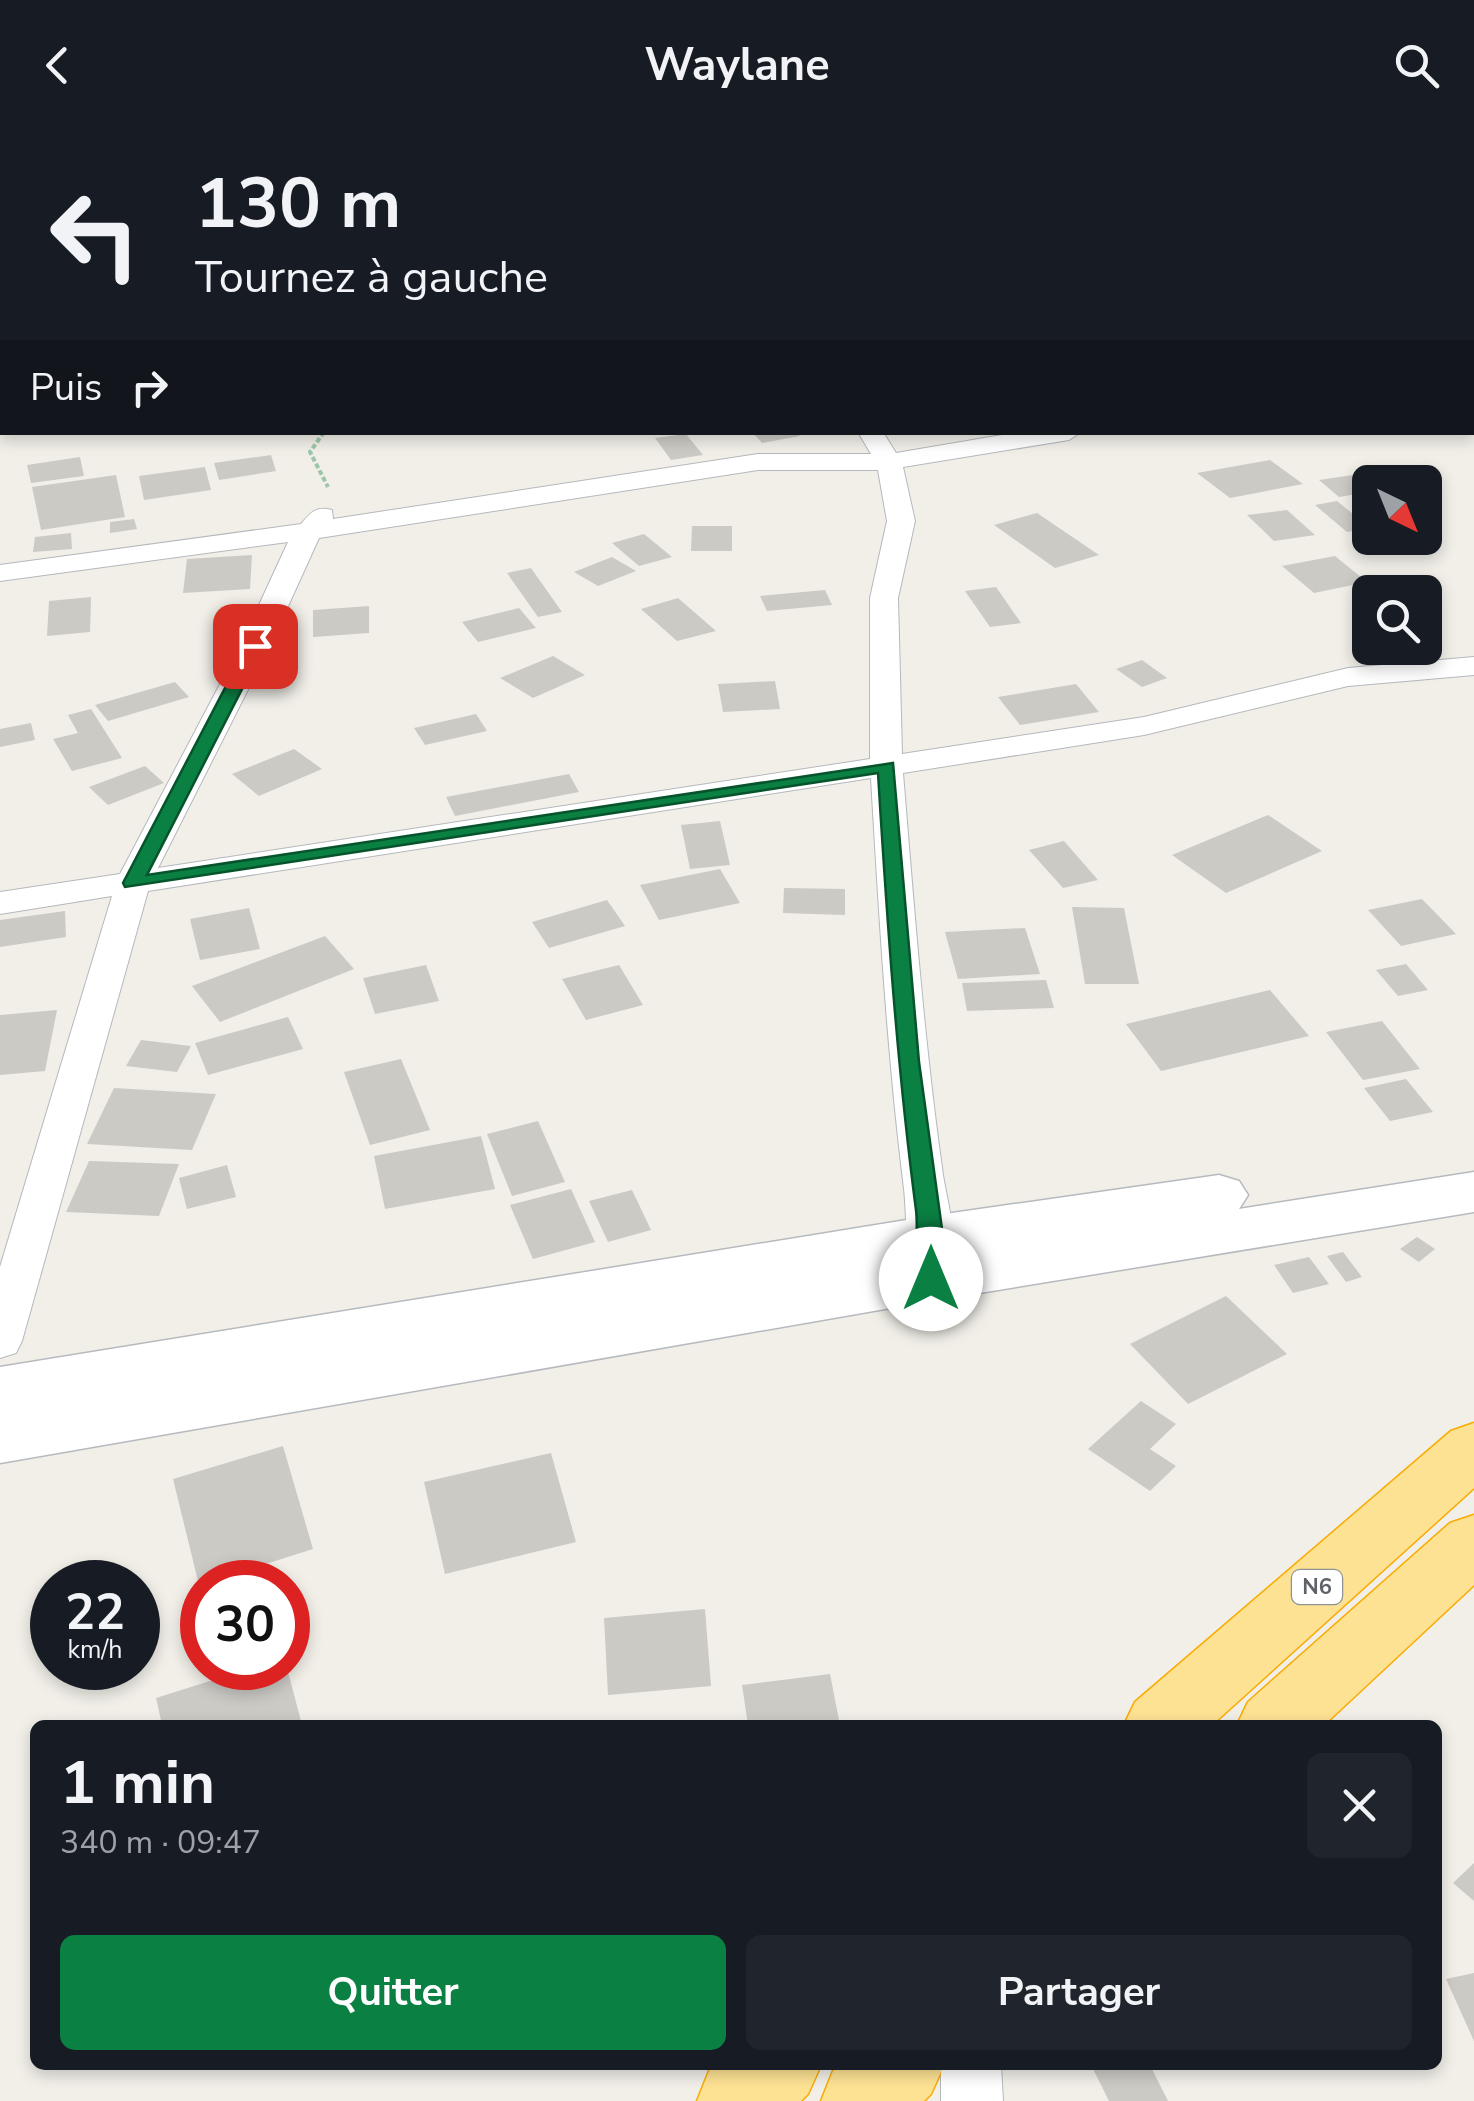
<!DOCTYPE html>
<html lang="fr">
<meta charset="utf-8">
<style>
body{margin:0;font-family:"Nunito Sans",sans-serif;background:#20242c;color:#f1f3f6;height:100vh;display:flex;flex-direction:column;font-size:38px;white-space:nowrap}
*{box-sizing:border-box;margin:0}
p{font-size:32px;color:#9ea1a6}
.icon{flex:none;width:55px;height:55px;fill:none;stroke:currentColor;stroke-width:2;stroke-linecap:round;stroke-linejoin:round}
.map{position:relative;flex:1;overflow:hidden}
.details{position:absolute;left:30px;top:1590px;width:1412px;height:350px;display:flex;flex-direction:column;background:#171b24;border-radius:15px;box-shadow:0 5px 15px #0003}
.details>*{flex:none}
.top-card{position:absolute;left:0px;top:0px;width:1475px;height:305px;box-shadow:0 5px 15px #0003;background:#171b24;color:#f1f3f6;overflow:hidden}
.needle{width:65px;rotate:137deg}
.controls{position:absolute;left:1352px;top:335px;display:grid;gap:20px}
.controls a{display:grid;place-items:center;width:90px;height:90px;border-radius:15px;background:#171b24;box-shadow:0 5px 15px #0003;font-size:50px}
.speed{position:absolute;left:30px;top:1430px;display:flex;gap:20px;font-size:50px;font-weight:700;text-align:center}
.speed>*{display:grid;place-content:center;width:130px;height:130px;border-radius:50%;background:#171b24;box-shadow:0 5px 15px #0003;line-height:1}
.speed small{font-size:25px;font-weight:400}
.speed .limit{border:15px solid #d22;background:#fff;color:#111}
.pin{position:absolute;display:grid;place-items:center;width:85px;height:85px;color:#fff;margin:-42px;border-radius:20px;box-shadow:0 5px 15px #0006}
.me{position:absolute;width:110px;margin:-55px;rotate:0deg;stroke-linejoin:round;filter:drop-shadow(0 0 8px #0008)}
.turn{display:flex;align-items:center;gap:35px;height:210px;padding:0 30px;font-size:45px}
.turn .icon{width:130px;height:130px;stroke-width:2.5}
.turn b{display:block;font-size:70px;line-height:85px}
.then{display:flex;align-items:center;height:95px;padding:0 30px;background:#0003;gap:20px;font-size:38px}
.round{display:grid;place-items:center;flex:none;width:105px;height:105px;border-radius:15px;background:#20242c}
.summary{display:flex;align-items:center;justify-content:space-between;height:170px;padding:0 30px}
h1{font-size:60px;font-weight:700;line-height:75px}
.cta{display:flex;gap:20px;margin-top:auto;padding:20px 30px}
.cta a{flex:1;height:115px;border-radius:15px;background:#0b8043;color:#fff;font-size:40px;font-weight:700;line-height:115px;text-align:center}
.cta a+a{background:#20242c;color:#f1f3f6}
header{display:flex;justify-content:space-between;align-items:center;height:130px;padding:0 30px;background:#171b24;font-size:45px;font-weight:700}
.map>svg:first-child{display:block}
.building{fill:#cccac5}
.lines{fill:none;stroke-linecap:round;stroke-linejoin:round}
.street-casing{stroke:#b5b8bc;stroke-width:2}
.secondary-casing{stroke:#b6babf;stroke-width:3}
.highway-casing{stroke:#f9ab00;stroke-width:3}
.path{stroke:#9cc7a9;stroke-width:4;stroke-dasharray:5 2.5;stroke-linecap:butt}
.street{fill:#fff;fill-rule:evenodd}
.secondary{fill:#fff;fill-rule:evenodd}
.highway{fill:#fde293;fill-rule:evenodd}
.route{fill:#0b8043;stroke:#07532c;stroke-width:2.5}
.labels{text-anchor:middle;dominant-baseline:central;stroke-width:10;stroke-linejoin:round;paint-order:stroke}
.shield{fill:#fff;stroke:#8f9295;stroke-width:2.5}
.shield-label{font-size:22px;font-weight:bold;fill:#5f6368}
</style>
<header><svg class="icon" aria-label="back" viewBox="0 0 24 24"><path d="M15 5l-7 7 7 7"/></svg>Waylane<svg class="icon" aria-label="search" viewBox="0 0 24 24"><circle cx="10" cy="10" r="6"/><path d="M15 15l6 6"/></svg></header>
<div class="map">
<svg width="1474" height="1971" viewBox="0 0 1474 1971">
<rect width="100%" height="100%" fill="#f1efe8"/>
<g class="building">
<polygon points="752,302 796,302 800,306 762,313"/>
<polygon points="686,304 703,325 671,330 655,308"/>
<polygon points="271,325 276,341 219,350 214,333"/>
<polygon points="80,327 84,346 31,353 27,335"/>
<polygon points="1270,330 1303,354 1230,368 1197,343"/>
<polygon points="205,337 211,360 144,370 139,346"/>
<polygon points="1360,344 1370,352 1370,362 1339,367 1319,350"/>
<polygon points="116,345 125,387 41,400 32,357"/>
<polygon points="1337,371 1370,398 1347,402 1315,375"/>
<polygon points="1287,380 1315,405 1274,411 1247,385"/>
<polygon points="1037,383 1099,425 1055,438 994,395"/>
<polygon points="134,389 137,399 110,403 110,392"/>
<polygon points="692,396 732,396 732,421 691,421"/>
<polygon points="71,403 72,419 33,422 35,407"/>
<polygon points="644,404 672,427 639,436 612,413"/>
<polygon points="252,425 250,459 183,463 187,429"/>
<polygon points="1335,426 1367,452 1314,463 1282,436"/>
<polygon points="612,427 636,441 598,456 574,442"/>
<polygon points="531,438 562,482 538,487 507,443"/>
<polygon points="996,457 1021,493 990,497 965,461"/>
<polygon points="825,460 832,475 767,481 760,466"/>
<polygon points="91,467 90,502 47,506 49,471"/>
<polygon points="678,468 716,501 677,511 641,479"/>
<polygon points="369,476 369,503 313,507 313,480"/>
<polygon points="519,478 536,498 478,512 462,492"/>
<polygon points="553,526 585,545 533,568 500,548"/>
<polygon points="1142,530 1167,548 1142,557 1116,539"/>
<polygon points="775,551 780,579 723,582 718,554"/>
<polygon points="175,552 189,567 108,591 95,575"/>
<polygon points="1076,554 1099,582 1020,595 998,567"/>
<polygon points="91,579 122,628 72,641 53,609 78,603 68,585"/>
<polygon points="476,584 487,601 425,615 414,598"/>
<polygon points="31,593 35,610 0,617 0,599"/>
<polygon points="294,619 322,639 259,666 232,644"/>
<polygon points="145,636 164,653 108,675 89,657"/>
<polygon points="569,644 579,662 455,686 446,667"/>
<polygon points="1268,685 1322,721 1226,763 1172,725"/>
<polygon points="720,691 730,735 690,739 681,695"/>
<polygon points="1064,711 1098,750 1063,758 1029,720"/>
<polygon points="720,739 740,773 659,790 640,755"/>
<polygon points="784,758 845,759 845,785 783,783"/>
<polygon points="1422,769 1456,804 1401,816 1368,780"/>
<polygon points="607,770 625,796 549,818 532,792"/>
<polygon points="1072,777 1124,778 1139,854 1085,854"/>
<polygon points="249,778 260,819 200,830 190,789"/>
<polygon points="65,781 66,807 0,817 0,790"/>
<polygon points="1025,798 1040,844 958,849 945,802"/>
<polygon points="325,806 354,839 220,892 192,856"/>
<polygon points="1406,834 1428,860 1398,866 1376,840"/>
<polygon points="426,835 439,871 375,884 363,848"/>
<polygon points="619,835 643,875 586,890 562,849"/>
<polygon points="1046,850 1054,878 967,881 962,853"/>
<polygon points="1270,860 1309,906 1161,941 1126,894"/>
<polygon points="57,880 45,941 0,945 0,885"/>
<polygon points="288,887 303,919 208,945 195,913"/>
<polygon points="1382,891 1420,939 1363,950 1326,902"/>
<polygon points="141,910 191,916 177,942 126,936"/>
<polygon points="401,929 430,1000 370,1015 344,942"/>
<polygon points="1406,949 1433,982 1390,991 1364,958"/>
<polygon points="114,958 216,964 192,1020 87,1014"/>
<polygon points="538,991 565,1052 512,1066 487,1004"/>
<polygon points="481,1006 495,1059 385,1079 374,1026"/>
<polygon points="89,1031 179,1034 159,1086 66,1082"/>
<polygon points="227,1035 236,1067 187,1079 179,1048"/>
<polygon points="571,1059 595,1112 533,1129 510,1075"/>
<polygon points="632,1060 651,1100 608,1112 589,1071"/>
<polygon points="1417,1107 1435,1119 1419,1132 1400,1119"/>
<polygon points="1343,1122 1362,1147 1346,1152 1327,1126"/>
<polygon points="1309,1127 1329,1154 1293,1163 1274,1135"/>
<polygon points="1226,1166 1287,1224 1188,1274 1130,1214"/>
<polygon points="1141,1271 1176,1294 1150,1319 1176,1336 1150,1361 1088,1319"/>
<polygon points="283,1316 313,1419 199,1455 173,1349"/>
<polygon points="551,1323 576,1412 445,1444 424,1352"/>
<polygon points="705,1479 711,1556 608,1565 604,1488"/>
<polygon points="251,1538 287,1538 302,1595 162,1595 156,1568"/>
<polygon points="830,1544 840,1595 748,1595 742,1555"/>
<polygon points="1474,1733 1474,1771 1453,1753"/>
<polygon points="1474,1843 1474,1911 1446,1849"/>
<polygon points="1091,1935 1150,1935 1168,1971 1109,1971"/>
</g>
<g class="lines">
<g class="street-casing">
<g id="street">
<rect x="369" y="0" width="18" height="2"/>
<polygon points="1011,0 1030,0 1031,2 1012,2"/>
<polygon points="1181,0 1257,0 1180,2"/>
<rect x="1472" y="234" width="2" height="14"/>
<path d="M858 302H883L896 323 1020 302H1081L1069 310 903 337 915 391 898 468 902 624 1144 587 1348 538 1474 527V545L1348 556 1144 605 903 643C914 777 924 911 943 1045 948 1076 962 1121 946 1149L931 1154 916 1149C905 1130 907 1084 904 1059 887 923 879 786 871 648L148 761 22 1211 16 1223 0 1228V1137L112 766 0 784V762L120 744 240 516 288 412 0 451V435L301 394C311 382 316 376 332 380L333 389 758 324H871ZM758 340H878L887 391 870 468V629L158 738 270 516 319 408Z"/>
<polygon points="941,1935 1001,1935 1003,1971 941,1971"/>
</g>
</g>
<g class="secondary-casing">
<polygon id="secondary" points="1474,1042 1474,1082 931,1171 0,1333 0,1237 931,1086 1219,1045 1239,1051 1248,1065 1239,1079"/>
</g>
<g class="highway-casing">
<g id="highway">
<polygon points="1244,0 1271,0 1273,2 1246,2"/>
<polygon points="1472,195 1474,195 1474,215 1472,214"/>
<polygon points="1474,1293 1474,1358 1212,1595 1124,1595 1135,1572 1451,1301"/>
<polygon points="1474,1385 1474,1455 1324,1595 1237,1595 1248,1572 1450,1393"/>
<polygon points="716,1935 821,1935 808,1964 801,1971 697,1971 709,1941"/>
<polygon points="840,1935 944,1935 931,1964 924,1971 821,1971 833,1941"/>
</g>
</g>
<polyline class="path" points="324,302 310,322 328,357"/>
<use href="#street" class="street"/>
<use href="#secondary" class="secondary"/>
<use href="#highway" class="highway"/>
</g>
<path class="route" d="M255 511 264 516 147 745 893 633 919 932 943 1106V1149L940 1156H922C912 1137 919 1102 916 1080 897 935 887 790 878 643L125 757 123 753 247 516Z"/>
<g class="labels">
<rect class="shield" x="1292" y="1440" width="50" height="34" rx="8"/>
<g class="shield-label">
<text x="1317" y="1457">N6</text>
</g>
</g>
</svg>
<div class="controls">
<a><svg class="needle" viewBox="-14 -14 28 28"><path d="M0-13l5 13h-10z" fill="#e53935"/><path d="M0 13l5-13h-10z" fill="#9ea1a6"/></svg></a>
<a><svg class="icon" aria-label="search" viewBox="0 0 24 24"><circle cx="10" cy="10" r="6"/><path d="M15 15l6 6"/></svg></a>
</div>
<div class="speed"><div>22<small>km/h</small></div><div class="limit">30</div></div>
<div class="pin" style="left:255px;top:516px;background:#d93025"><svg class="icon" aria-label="arrive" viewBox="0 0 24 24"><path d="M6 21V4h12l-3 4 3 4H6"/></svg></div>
<svg class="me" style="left:931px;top:1149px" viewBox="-20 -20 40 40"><circle r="19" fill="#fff"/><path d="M0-13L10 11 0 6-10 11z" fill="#0b8043"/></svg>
<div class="top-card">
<div class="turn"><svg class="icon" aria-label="left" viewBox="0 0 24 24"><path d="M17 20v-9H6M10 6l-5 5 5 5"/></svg><div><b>130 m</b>Tournez à gauche</div></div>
<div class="then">Puis<svg class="icon" aria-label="right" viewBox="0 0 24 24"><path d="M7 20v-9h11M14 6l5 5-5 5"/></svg></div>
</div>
<section class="details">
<div class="summary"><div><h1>1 min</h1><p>340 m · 09:47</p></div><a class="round"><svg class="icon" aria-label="close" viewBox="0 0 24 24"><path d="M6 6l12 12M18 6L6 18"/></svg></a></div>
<div class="cta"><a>Quitter</a><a>Partager</a></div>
</section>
</div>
